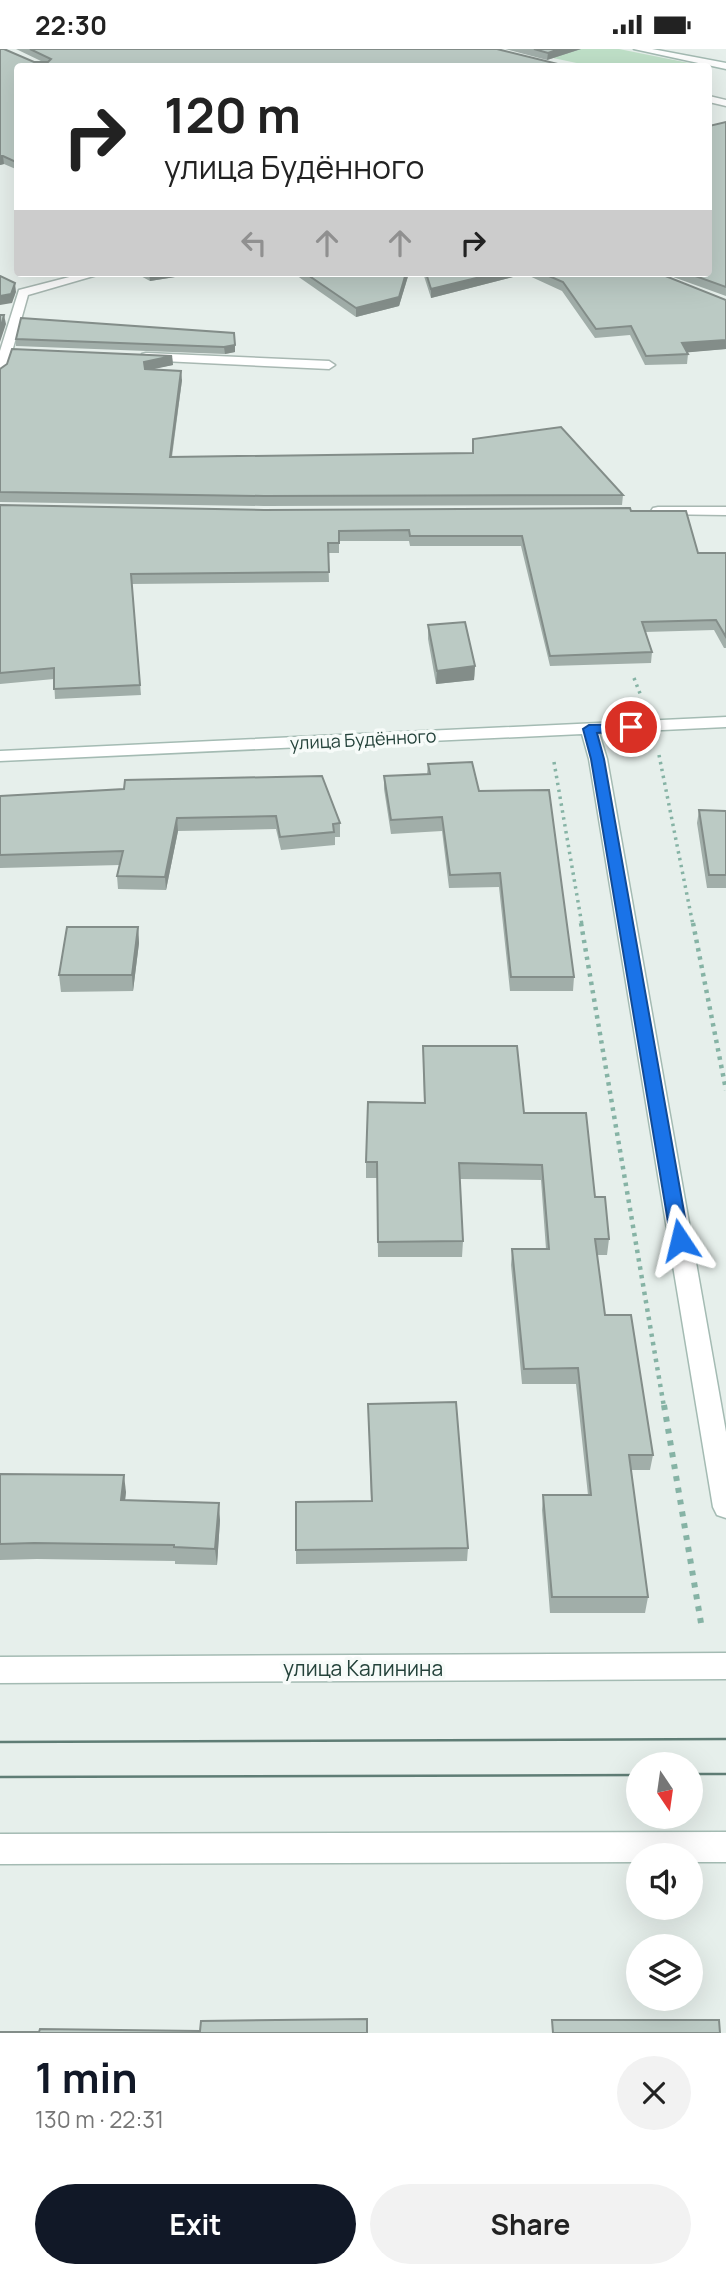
<!DOCTYPE html>
<meta charset="utf-8">
<style>
body{margin:0;font-family:Manrope,sans-serif;background:#f2f2f2;color:#222;height:100vh;display:flex;flex-direction:column;font-size:26px;white-space:nowrap}
*{box-sizing:border-box;margin:0}
p{font-size:23px;color:#767676}
.icon{flex:none;width:38px;height:38px;fill:none;stroke:currentColor;stroke-width:2;stroke-linecap:round;stroke-linejoin:round}
.map{position:relative;height:1984px;overflow:hidden}
.side{display:flex;flex-direction:column;background:#fff;flex:1}
.side>*{flex:none}
.banner{position:absolute;left:14px;top:14px;width:698px;height:214px;border-radius:7px;box-shadow:0 7px 28px #0002;background:#fff;color:#222;overflow:hidden}
.needle{width:46px;rotate:167deg}
.buttons{position:absolute;left:626px;top:1703px;display:grid;gap:14px}
.buttons a{display:grid;place-items:center;width:77px;height:77px;border-radius:50%;background:#fff;box-shadow:0 7px 28px #0002;font-size:35px}
.pin{position:absolute;display:grid;place-items:center;width:60px;height:60px;color:#fff;margin:-30px;border:4px solid #fff;border-radius:50%;box-shadow:0 2px 7px #0007}
.me{position:absolute;width:77px;margin:-38px;rotate:350deg;stroke-linejoin:round;filter:drop-shadow(0 0 5px #0008)}
.turn{display:flex;align-items:center;gap:24px;height:147px;padding:0 35px;font-size:32px}
.turn .icon{width:91px;height:91px;stroke-width:2.5}
.turn b{display:block;font-size:49px;line-height:60px}
.lanes{display:flex;align-items:center;height:66px;padding:0 35px;background:#0003;justify-content:center;gap:35px;direction:ltr}
.lanes .off{opacity:.35}
.round{display:grid;place-items:center;flex:none;width:74px;height:74px;border-radius:37px;background:#f2f2f2}
.headline{display:flex;align-items:center;justify-content:space-between;height:119px;padding:0 35px}
h1{font-size:42px;font-weight:700;line-height:52px;color:#111827}
.primary-button{display:flex;gap:14px;margin-top:auto;padding:14px 35px}
.primary-button a{flex:1;height:80px;border-radius:42px;background:#111827;color:#fff;font-size:28px;font-weight:700;line-height:80px;text-align:center}
.primary-button a+a{background:#f2f2f2;color:#222}
.status{display:flex;justify-content:space-between;align-items:center;height:49px;padding:0 35px;background:#fff;direction:ltr}
.status svg{height:19px;fill:currentColor}
.map>svg:first-child{display:block}
.green{fill:#bfe0c8}
.lines{fill:none;stroke-linecap:round;stroke-linejoin:round}
.lane-casing{stroke:#a8b8b2;stroke-width:3}
.street-casing{stroke:#a8b8b2;stroke-width:3}
.secondary-casing{stroke:#a4bbb3;stroke-width:3}
.path-far2{stroke:#86b3a5;stroke-width:3.5;stroke-dasharray:2.5 4.5;stroke-linecap:butt}
.path-far1{stroke:#86b3a5;stroke-width:4.5;stroke-dasharray:3.5 5;stroke-linecap:butt}
.path{stroke:#86b3a5;stroke-width:6;stroke-dasharray:5 7;stroke-linecap:butt}
.lane{fill:#fff;fill-rule:evenodd}
.street{fill:#fff;fill-rule:evenodd}
.secondary{fill:#fff;fill-rule:evenodd}
.tram{stroke:#5f7d75;stroke-width:2.5}
.wall{fill:#a1aea9}
.shaded-wall{fill:#838d89}
.building{fill:#bbcac4;stroke:#838d89;stroke-width:2}
.route{fill:#1a73e8;stroke:#114b97;stroke-width:2}
.labels{text-anchor:middle;dominant-baseline:central;stroke-width:7;stroke-linejoin:round;paint-order:stroke}
.street-label{font-size:18px;fill:#24423a;stroke:#f7fbf9}
.near-street-label{font-size:21px;fill:#24423a;stroke:#f7fbf9}
</style>
<div class="status"><b>22:30</b><svg viewBox="0 0 49 12"><path d="M0 12V9h3v3zM5 12V6h3v6zM10 12V3h3v9zM15 12V0h3v12zM26 1h20v11H26zM47 4h2v5h-2z"/></svg></div>
<div class="map">
<svg width="726" height="1984" viewBox="0 0 726 1984">
<rect width="100%" height="100%" fill="#e6efeb"/>
<polygon class="green" points="510,0 619,0 704,17 591,17"/>
<g class="lines">
<g class="lane-casing">
<g id="lane">
<polygon points="709,47 726,51 726,57 709,53"/>
<polygon points="146,304 329,312 335,316 329,320 142,311 142,305"/>
</g>
</g>
<g class="street-casing">
<g id="street">
<polygon points="85,224 104,224 28,246 6,324 0,328 0,302 19,241"/>
<polygon points="658,458 726,458 726,466 653,465 651,462 653,459"/>
</g>
</g>
<g class="secondary-casing">
<g id="secondary">
<polygon points="634,0 652,0 726,14 726,20"/>
<polygon points="726,668 726,678 599,684 607,710 726,1383 726,1469 717,1466 713,1458 589,710 582,685 0,712 0,702"/>
<polygon points="726,1604 726,1630 0,1634 0,1608"/>
<polygon points="726,1783 726,1813 691,1813 691,1806 639,1806 639,1813 0,1815 0,1785"/>
</g>
</g>
<g class="path-far2">
<polyline points="634,629 641,647"/>
<polyline points="659,706 693,876"/>
<polyline points="554,713 582,876"/>
</g>
<g class="path-far1">
<polyline points="581,874 664,1358"/>
<polyline points="693,874 726,1041"/>
</g>
<polyline class="path" points="664,1356 701,1574"/>
<use href="#lane" class="lane"/>
<use href="#street" class="street"/>
<use href="#secondary" class="secondary"/>
<g class="tram">
<polyline points="0,1693 726,1690"/>
<polyline points="691,1725 726,1725"/>
<polyline points="0,1728 639,1726"/>
</g>
</g>
<g class="wall">
<polygon points="0,0 34,13 43,13 16,0 497,0 18,18 18,121 4,115 0,116"/>
<polygon points="505,0 581,0 547,11"/>
<polygon points="726,73 726,247 662,224 709,224"/>
<polygon points="135,224 200,224 150,232"/>
<polygon points="293,224 409,224 399,257 356,268"/>
<polygon points="423,224 658,224 726,251 726,300 687,303 688,305 687,315 645,316 630,286 595,289 562,242 525,225 431,249"/>
<polygon points="234,284 235,303 225,305 16,297 16,290"/>
<polygon points="172,307 173,316 151,320 182,331 172,408 623,446 622,456 264,457 0,453 0,320"/>
<polygon points="0,456 264,461 631,462 698,504 726,504 726,599 724,599 714,581 645,583 652,603 651,614 550,617 521,497 410,497 409,492 339,492 339,504 328,504 329,533 132,535 141,646 55,650 54,630 0,635"/>
<polygon points="428,576 475,617 474,631 436,635 428,590"/>
<polygon points="428,715 479,742 574,928 573,942 510,942 499,838 449,839 442,782 391,785 384,740 384,727 427,725"/>
<polygon points="124,740 340,774 340,788 335,788 335,796 281,801 276,780 178,782 166,841 118,840 117,827 120,816 0,819 0,747"/>
<polygon points="699,761 726,762 726,839 707,839 697,774"/>
<polygon points="138,878 139,894 133,942 61,943 59,926"/>
<polygon points="423,997 524,1064 595,1148 609,1190 607,1206 597,1206 605,1266 653,1406 650,1421 631,1421 648,1548 645,1564 550,1564 542,1461 543,1446 588,1446 576,1335 522,1335 511,1216 512,1200 546,1200 541,1131 460,1130 463,1192 462,1208 378,1208 377,1129 366,1129 366,1113 424,1054"/>
<polygon points="368,1355 468,1499 467,1512 296,1515 296,1501 371,1452"/>
<polygon points="0,1425 126,1443 125,1452 220,1471 217,1516 175,1515 175,1512 37,1510 0,1511"/>
</g>
<g class="shaded-wall">
<polygon points="559,0 581,0 547,11 548,4"/>
<polygon points="0,107 3,107 4,115 0,116"/>
<polygon points="149,224 200,224 150,232"/>
<polygon points="406,224 409,224 399,257 356,268 356,259"/>
<polygon points="497,224 525,224 525,225 431,249 431,240"/>
<polygon points="15,234 16,243 12,254 0,256 0,247"/>
<polygon points="4,266 6,275 0,293 0,281"/>
<polygon points="726,291 726,300 681,304 682,294"/>
<polygon points="235,296 235,303 225,305 224,298"/>
<polygon points="172,307 173,316 145,322 144,313"/>
<polygon points="181,322 182,331 170,418 170,408"/>
<polygon points="475,617 474,631 436,635 437,622"/>
<polygon points="177,769 178,782 166,841 165,828"/>
<polygon points="138,878 139,894 133,942 132,926"/>
<polygon points="124,1426 126,1443 123,1468 121,1451"/>
<polygon points="219,1454 220,1471 217,1516 215,1500"/>
</g>
<g class="building">
<polygon points="0,0 4,0 34,13 48,13 51,10 30,0 497,0 570,18 18,18 18,114 3,107 0,107"/>
<polygon points="534,0 559,0 548,4"/>
<polygon points="726,73 726,238 687,224 709,224 709,77"/>
<polygon points="305,224 406,224 399,248 356,259"/>
<polygon points="426,224 497,224 431,240"/>
<polygon points="542,224 658,224 726,251 726,291 682,294 688,305 646,307 631,277 596,280 563,233"/>
<polygon points="0,227 15,234 11,245 0,247"/>
<polygon points="0,266 4,266 0,281"/>
<polygon points="21,269 234,284 235,296 224,298 16,290"/>
<polygon points="12,300 172,307 144,313 145,320 181,322 170,408 473,404 473,390 561,378 623,446 264,447 0,443 0,320 7,315"/>
<polygon points="0,456 264,461 630,459 631,462 686,462 698,504 726,504 726,588 716,571 642,573 652,603 550,607 522,487 410,487 409,481 339,482 339,494 328,494 329,523 131,525 140,636 54,640 54,619 0,624"/>
<polygon points="465,573 475,617 437,622 428,576"/>
<polygon points="472,713 479,742 549,741 574,928 511,928 500,824 450,826 442,768 391,771 384,727 430,725 428,715"/>
<polygon points="322,727 340,774 333,775 334,783 280,788 276,767 177,769 165,828 117,827 123,802 0,806 0,747 124,740 125,731"/>
<polygon points="699,761 726,762 726,826 709,826"/>
<polygon points="67,878 138,878 132,926 59,926"/>
<polygon points="423,997 517,997 524,1064 586,1064 595,1148 605,1148 609,1190 595,1190 605,1266 631,1266 653,1406 629,1406 648,1548 552,1548 543,1446 591,1446 578,1319 524,1320 512,1200 549,1200 542,1116 459,1114 463,1192 378,1193 377,1113 366,1113 368,1053 425,1054"/>
<polygon points="456,1353 468,1499 296,1501 296,1453 372,1452 368,1355"/>
<polygon points="0,1425 124,1426 121,1451 219,1454 215,1500 174,1498 174,1496 34,1494 0,1495"/>
<polygon points="367,1970 367,1984 0,1984 0,1983 39,1983 40,1980 200,1982 201,1972"/>
<polygon points="552,1971 719,1971 720,1984 553,1984"/>
</g>
<polygon class="route" points="631,675 636,676 636,681 597,684 604,710 689,1191 686,1195 674,1195 671,1191 591,710 583,680 589,676"/>
<g class="labels">
<g class="street-label">
<text transform="translate(363 690) rotate(-3)">улица Будённого</text>
</g>
<g class="near-street-label">
<text x="363" y="1619">улица Калинина</text>
</g>
</g>
</svg>
<div class="buttons">
<a><svg class="needle" viewBox="-14 -14 28 28"><path d="M0-13l5 13h-10z" fill="#e53935"/><path d="M0 13l5-13h-10z" fill="#767676"/></svg></a>
<a><svg class="icon" aria-label="sound" viewBox="0 0 24 24"><path d="M4 9h4l5-4v14l-5-4H4zM17 9q2 3 0 6"/></svg></a>
<a><svg class="icon" aria-label="layers" viewBox="0 0 24 24"><path d="M12 4l9 5-9 5-9-5zM3 14l9 5 9-5"/></svg></a>
</div>
<div class="pin" style="left:631px;top:678px;background:#d93025"><svg class="icon" aria-label="arrive" viewBox="0 0 24 24"><path d="M6 21V4h12l-3 4 3 4H6"/></svg></div>
<svg class="me" style="left:680px;top:1191px" viewBox="-20 -20 40 40"><path d="M0-17L14 15 0 8-14 15z" fill="#1a73e8" stroke="#fff" stroke-width="4"/></svg>
<div class="banner">
<div class="turn"><svg class="icon" aria-label="right" viewBox="0 0 24 24"><path d="M7 20v-9h11M14 6l5 5-5 5"/></svg><div><b>120 m</b>улица Будённого</div></div>
<div class="lanes"><svg class="icon off" aria-label="left" viewBox="0 0 24 24"><path d="M17 20v-9H6M10 6l-5 5 5 5"/></svg><svg class="icon off" aria-label="ahead" viewBox="0 0 24 24"><path d="M12 20V5M6 11l6-6 6 6"/></svg><svg class="icon off" aria-label="ahead" viewBox="0 0 24 24"><path d="M12 20V5M6 11l6-6 6 6"/></svg><svg class="icon" aria-label="right" viewBox="0 0 24 24"><path d="M7 20v-9h11M14 6l5 5-5 5"/></svg></div>
</div>
</div>
<section class="side">
<div class="headline"><div><h1>1 min</h1><p>130 m · 22:31</p></div><a class="round"><svg class="icon" aria-label="close" viewBox="0 0 24 24"><path d="M6 6l12 12M18 6L6 18"/></svg></a></div>
<div class="primary-button"><a>Exit</a><a>Share</a></div>
</section>
